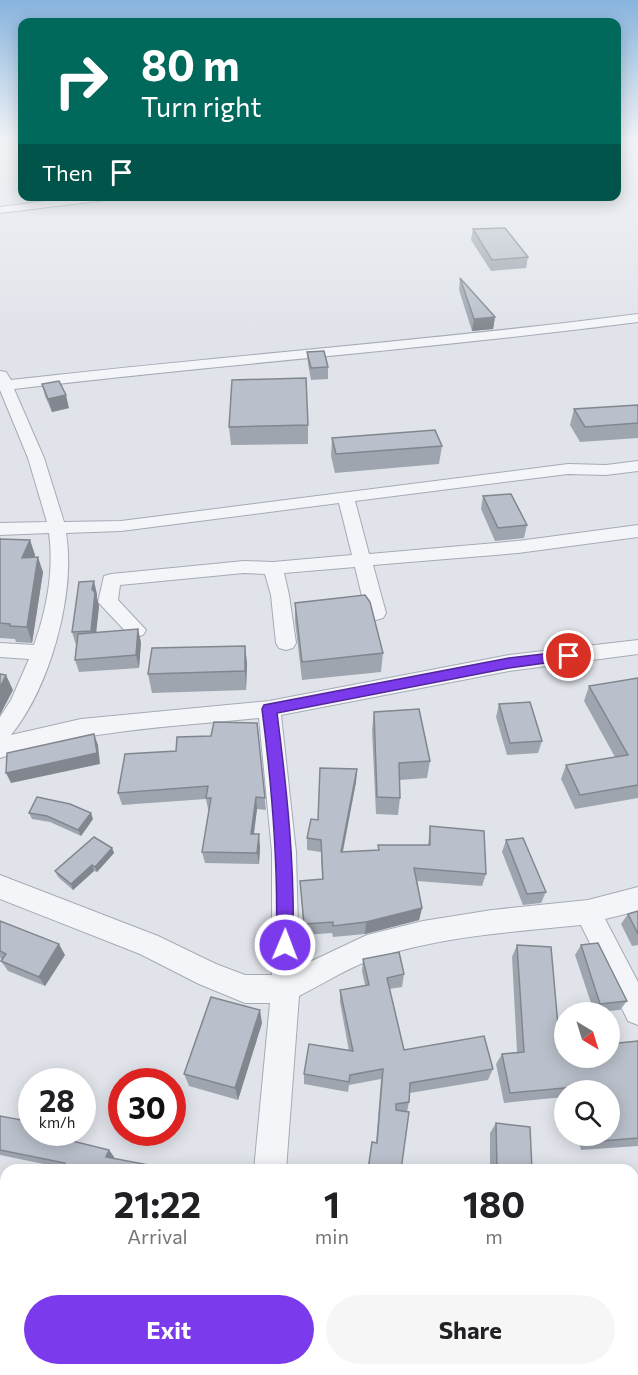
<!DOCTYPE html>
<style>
body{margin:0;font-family:Commissioner,sans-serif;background:#f6f6f6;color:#202124;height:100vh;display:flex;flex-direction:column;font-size:22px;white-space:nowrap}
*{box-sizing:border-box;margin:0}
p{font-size:20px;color:#757577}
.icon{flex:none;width:33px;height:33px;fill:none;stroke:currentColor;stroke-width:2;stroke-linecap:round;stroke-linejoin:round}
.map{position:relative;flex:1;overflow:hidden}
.side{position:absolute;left:0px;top:1164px;width:639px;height:212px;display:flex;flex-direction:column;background:#fff;border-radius:18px 18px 0 0;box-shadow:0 3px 15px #0003}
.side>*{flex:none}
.guide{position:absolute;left:18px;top:18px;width:603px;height:183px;border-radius:12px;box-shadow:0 3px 15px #0003;background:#00695c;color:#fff;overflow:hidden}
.needle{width:39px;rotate:142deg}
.buttons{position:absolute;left:554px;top:1002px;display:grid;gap:12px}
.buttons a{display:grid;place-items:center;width:66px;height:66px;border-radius:50%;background:#fff;box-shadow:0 3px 15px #0003;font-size:30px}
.speed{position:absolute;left:18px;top:1068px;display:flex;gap:12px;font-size:30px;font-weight:700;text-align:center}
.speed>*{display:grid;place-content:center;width:78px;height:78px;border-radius:50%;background:#fff;box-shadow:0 3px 15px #0003;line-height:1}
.speed small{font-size:15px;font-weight:400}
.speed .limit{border:9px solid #d22;background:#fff;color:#111}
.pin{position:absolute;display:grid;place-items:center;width:51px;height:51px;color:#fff;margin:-26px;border:3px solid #fff;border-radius:50%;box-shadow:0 2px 6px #0007}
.me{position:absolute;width:66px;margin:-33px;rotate:1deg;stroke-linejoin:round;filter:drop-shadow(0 0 4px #0008)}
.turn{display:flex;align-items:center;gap:21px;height:126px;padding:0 24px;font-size:27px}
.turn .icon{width:78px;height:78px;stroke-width:2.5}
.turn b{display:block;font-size:42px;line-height:51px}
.then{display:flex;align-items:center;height:57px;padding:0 24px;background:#0003;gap:12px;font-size:22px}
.eta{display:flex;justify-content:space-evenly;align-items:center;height:102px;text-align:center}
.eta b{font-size:36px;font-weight:700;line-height:42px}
.primary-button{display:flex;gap:12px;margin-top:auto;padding:12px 24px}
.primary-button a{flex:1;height:69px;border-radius:36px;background:#7c3aed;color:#fff;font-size:24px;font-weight:700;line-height:69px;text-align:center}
.primary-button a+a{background:#f6f6f6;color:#202124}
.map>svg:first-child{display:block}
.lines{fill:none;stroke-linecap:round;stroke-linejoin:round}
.minor-casing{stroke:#a5abb5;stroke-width:2}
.minor{fill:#f3f5f8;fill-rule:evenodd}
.wall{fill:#9fa5af}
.shaded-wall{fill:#82868e}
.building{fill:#b9c0cb;stroke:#82868e;stroke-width:1.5}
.route{fill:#7c3aed;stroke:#51269a;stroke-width:1.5}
</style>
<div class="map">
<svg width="638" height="1375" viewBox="0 0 638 1375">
<rect width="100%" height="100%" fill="#e0e4ea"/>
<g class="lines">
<g class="minor-casing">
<g id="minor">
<polygon points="85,196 119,196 114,199 0,213 0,207"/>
<path d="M638 314V322C431 349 222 364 14 389L44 458 64 522 121 521 568 464 606 465 638 461V471L606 475 568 474 355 501 369 554 518 541 638 525V537L518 553 373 565 386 613 383 618 376 620 369 618 366 613 355 567 284 573 289 595 296 643 293 648 286 650 279 648 276 643 271 595 265 574 244 573 120 585 118 600 146 630 143 635 136 637 129 635 98 602 104 576 111 574 244 561 273 562 352 555 339 503 121 531 66 533C76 594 50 687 11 735L81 719 269 701 509 655 638 640V654L509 671 281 715 296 852 299 967 367 935 423 921 492 910 588 900 638 887V911L605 919 638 982V1025L628 1021 581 925C512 932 439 936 373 959 347 968 323 984 299 996L286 1170H254L270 1003H245L199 984 140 954 0 899V875L158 936 216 964 245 975H272V852L259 718C172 727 83 730 0 758V717L11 700 29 659 0 657V643L34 645C47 609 54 571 49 533L0 535V523L47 522 28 458 0 390V371L6 372 11 380C219 356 429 341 638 314Z"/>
<polygon points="229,1370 265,1370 264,1375 228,1375"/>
</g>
</g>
<use href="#minor" class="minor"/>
</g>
<g class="wall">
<polygon points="473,229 528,257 526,268 491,271 471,240"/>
<polygon points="460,278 495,317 493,329 472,331 459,290"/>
<polygon points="307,352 328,367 328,379 311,380 308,364"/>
<polygon points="42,384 69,408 52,412 45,396"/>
<polygon points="638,405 638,438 580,442 570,425 574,409"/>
<polygon points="308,425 308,444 231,445 229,427"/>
<polygon points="332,438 442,446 439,464 335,473 331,456"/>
<polygon points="483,496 527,525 524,538 495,541 481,509"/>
<polygon points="0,537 1,539 30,540 35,555 34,557 43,572 32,643 16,642 15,639 0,638"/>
<polygon points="97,594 97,598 99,606 96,632 141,642 139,668 79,672 75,660 76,645 72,632"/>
<polygon points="295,603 383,653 381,672 302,680 295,621"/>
<polygon points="245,646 247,664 246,690 152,693 148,674"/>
<polygon points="638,678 638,798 575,809 561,779 566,765 615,757 584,701 589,686"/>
<polygon points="499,704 542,741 538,753 507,755 496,717"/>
<polygon points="374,712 430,761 427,778 400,780 400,798 398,815 376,814 372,730"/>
<polygon points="257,723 266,810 257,809 254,834 260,846 259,864 205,863 202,852 209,810 208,809 206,799 122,805 118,793 176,751 211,736"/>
<polygon points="357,769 356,782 343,852 378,850 378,845 428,845 430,826 486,874 482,886 417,881 422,908 419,920 365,934 333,937 332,933 304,935 300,881 322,879 321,852 307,850 307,838 318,820"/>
<polygon points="29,813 93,819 81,836 50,822 32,819"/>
<polygon points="506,840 546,892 541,903 523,905 502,852"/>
<polygon points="112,848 114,853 97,872 94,871 73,890 58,877 55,871"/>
<polygon points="638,911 638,945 632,946 621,924 628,914"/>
<polygon points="0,921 65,955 45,986 8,971 1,961 2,959 0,958"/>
<polygon points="517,945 560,1048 638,1041 638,1146 581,1150 577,1136 609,1136 609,1090 564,1090 564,1097 504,1103 496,1064 502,1054 517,1052 512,957"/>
<polygon points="581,945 627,1001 620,1010 594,1012 575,955"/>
<polygon points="363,959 404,974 402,987 389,989 404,1050 493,1069 488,1080 410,1093 409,1102 407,1112 401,1170 368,1170 372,1142 376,1143 381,1079 349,1085 348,1092 304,1084 304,1074 349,1051 340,1002 340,990 365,985 362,971"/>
<polygon points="262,1023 238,1100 189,1086 184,1074"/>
<polygon points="0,1116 72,1137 72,1141 109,1150 114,1157 114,1159 149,1165 152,1170 63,1170 63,1168 0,1155"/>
<polygon points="496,1123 532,1170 490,1170 490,1133"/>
<rect x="401" y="1370" width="212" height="5"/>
</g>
<g class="shaded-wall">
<polygon points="495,317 493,329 472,331 474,319"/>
<polygon points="66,395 69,408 52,412 48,399"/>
<polygon points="30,540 35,555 27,573 22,558"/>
<polygon points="38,557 43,572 32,643 27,627"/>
<polygon points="94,581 97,594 97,598 99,606 95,643 91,631 92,589"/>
<polygon points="138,629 141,642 139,668 136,655"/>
<polygon points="245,646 247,664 246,690 245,671"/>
<polygon points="6,675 13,690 0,715 0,688"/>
<polygon points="94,734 98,745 100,764 11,783 6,773"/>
<polygon points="357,769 356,782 340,864 341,852"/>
<polygon points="256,797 257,809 252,846 251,834"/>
<polygon points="91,813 93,819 81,836 78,830"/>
<polygon points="259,834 260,846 259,864 257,853"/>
<polygon points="112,848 114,853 97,872 95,867"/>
<polygon points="92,865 94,871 73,890 71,884"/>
<polygon points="422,908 419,920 365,934 366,922"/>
<polygon points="59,944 65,955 45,986 39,977"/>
<polygon points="260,1010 262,1023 238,1100 235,1088"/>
<polygon points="65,1132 68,1132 72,1137 71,1146 64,1139"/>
<polygon points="109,1150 114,1157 112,1164 106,1157"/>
<polygon points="64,1370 74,1370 73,1375 62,1375"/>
</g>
<g class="building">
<polygon points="505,228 528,257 492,260 473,229"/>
<polygon points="460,278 495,317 474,319"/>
<polygon points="324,351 328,367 311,368 307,352"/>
<polygon points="306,378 308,425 229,427 232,380"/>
<polygon points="59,381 66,395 48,399 42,384"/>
<polygon points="638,405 638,423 585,427 574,409"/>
<polygon points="435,430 442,446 336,454 332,438"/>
<polygon points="511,494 527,525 498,528 483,496"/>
<polygon points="0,539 30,540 22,558 38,557 27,627 10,626 10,624 0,623"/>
<polygon points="94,581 92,589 95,593 91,631 72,632 79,582"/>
<polygon points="365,595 370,602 383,653 302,662 295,603"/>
<polygon points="138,629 136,655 75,660 78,634"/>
<polygon points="245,646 245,671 148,674 152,648"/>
<polygon points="0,674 6,675 0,688"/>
<polygon points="638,678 638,785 580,795 566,765 628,755 589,686"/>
<polygon points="530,702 542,741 510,743 499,704"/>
<polygon points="419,709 430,761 399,763 400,798 377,797 374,712"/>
<polygon points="214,722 257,723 265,798 256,797 251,834 259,834 257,853 202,852 211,798 206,798 208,786 118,793 125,754 176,751 177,737 211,736"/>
<polygon points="94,734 97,753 6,773 7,753"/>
<polygon points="320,768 357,769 341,852 379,850 378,845 430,845 430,826 484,831 486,874 414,868 422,908 366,922 333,926 333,922 304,924 300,881 323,879 321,840 307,838 311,819 318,820"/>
<polygon points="37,797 70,804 91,813 78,830 47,816 29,813"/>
<polygon points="94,837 112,848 95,867 92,865 71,884 55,871"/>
<polygon points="523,838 546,892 527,894 506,840"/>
<polygon points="638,911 638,934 628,914"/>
<polygon points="0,921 59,944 39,977 1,961 6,954 0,951"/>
<polygon points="598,943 627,1001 600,1004 581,945"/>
<polygon points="517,945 551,947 560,1048 564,1048 564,1058 609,1058 609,1044 638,1041 638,1138 589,1142 587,1136 609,1136 609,1090 576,1090 575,1087 510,1093 502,1054 524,1052"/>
<polygon points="399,952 404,974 387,978 404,1050 484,1036 493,1069 410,1083 409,1102 396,1104 396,1110 409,1112 401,1170 368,1170 372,1142 377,1143 383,1069 350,1075 349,1082 304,1074 309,1044 353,1051 340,990 369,985 363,959"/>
<polygon points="211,997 260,1010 235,1088 184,1074"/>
<polygon points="0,1116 32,1122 32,1132 65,1132 64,1139 109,1150 106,1157 149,1165 147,1170 63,1170 65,1163 0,1150"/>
<polygon points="496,1123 530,1127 532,1170 497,1170"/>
<polygon points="0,1222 6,1224 6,1318 0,1317"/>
<polygon points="6,1347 6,1370 64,1370 62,1375 0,1375 0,1368"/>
<rect x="404" y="1370" width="209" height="5"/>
</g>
<linearGradient id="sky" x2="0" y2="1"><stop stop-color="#87b4de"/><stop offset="0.42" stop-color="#f1f3f6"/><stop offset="1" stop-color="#f1f3f6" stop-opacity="0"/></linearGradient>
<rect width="638" height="333" fill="url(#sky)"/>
<path class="route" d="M569 651 574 652 576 656 574 659 509 668 277 713C287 790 295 867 293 945L291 951 285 953 279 951 276 945C279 866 272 787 262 709L264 705 509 658Z"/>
</svg>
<div class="buttons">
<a><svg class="needle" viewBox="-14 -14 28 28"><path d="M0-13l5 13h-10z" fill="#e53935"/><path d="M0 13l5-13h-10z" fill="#757577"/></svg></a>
<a><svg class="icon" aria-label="search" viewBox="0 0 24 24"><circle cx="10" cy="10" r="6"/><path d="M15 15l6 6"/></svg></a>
</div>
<div class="speed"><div>28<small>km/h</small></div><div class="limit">30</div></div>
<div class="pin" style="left:569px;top:656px;background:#d93025"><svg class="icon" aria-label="arrive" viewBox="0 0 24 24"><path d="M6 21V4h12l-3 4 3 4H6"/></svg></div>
<svg class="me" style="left:285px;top:945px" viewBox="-20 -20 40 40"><circle r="17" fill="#7c3aed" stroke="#fff" stroke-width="3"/><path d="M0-11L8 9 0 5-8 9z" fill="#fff"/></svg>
<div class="guide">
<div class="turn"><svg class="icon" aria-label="right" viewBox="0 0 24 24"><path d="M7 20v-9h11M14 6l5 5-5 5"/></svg><div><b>80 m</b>Turn right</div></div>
<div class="then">Then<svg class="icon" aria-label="arrive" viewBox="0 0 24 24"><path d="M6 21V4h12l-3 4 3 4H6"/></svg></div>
</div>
<section class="side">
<div class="eta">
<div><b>21:22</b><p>Arrival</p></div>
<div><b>1</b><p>min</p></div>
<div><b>180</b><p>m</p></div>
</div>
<div class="primary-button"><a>Exit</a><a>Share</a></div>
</section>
</div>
